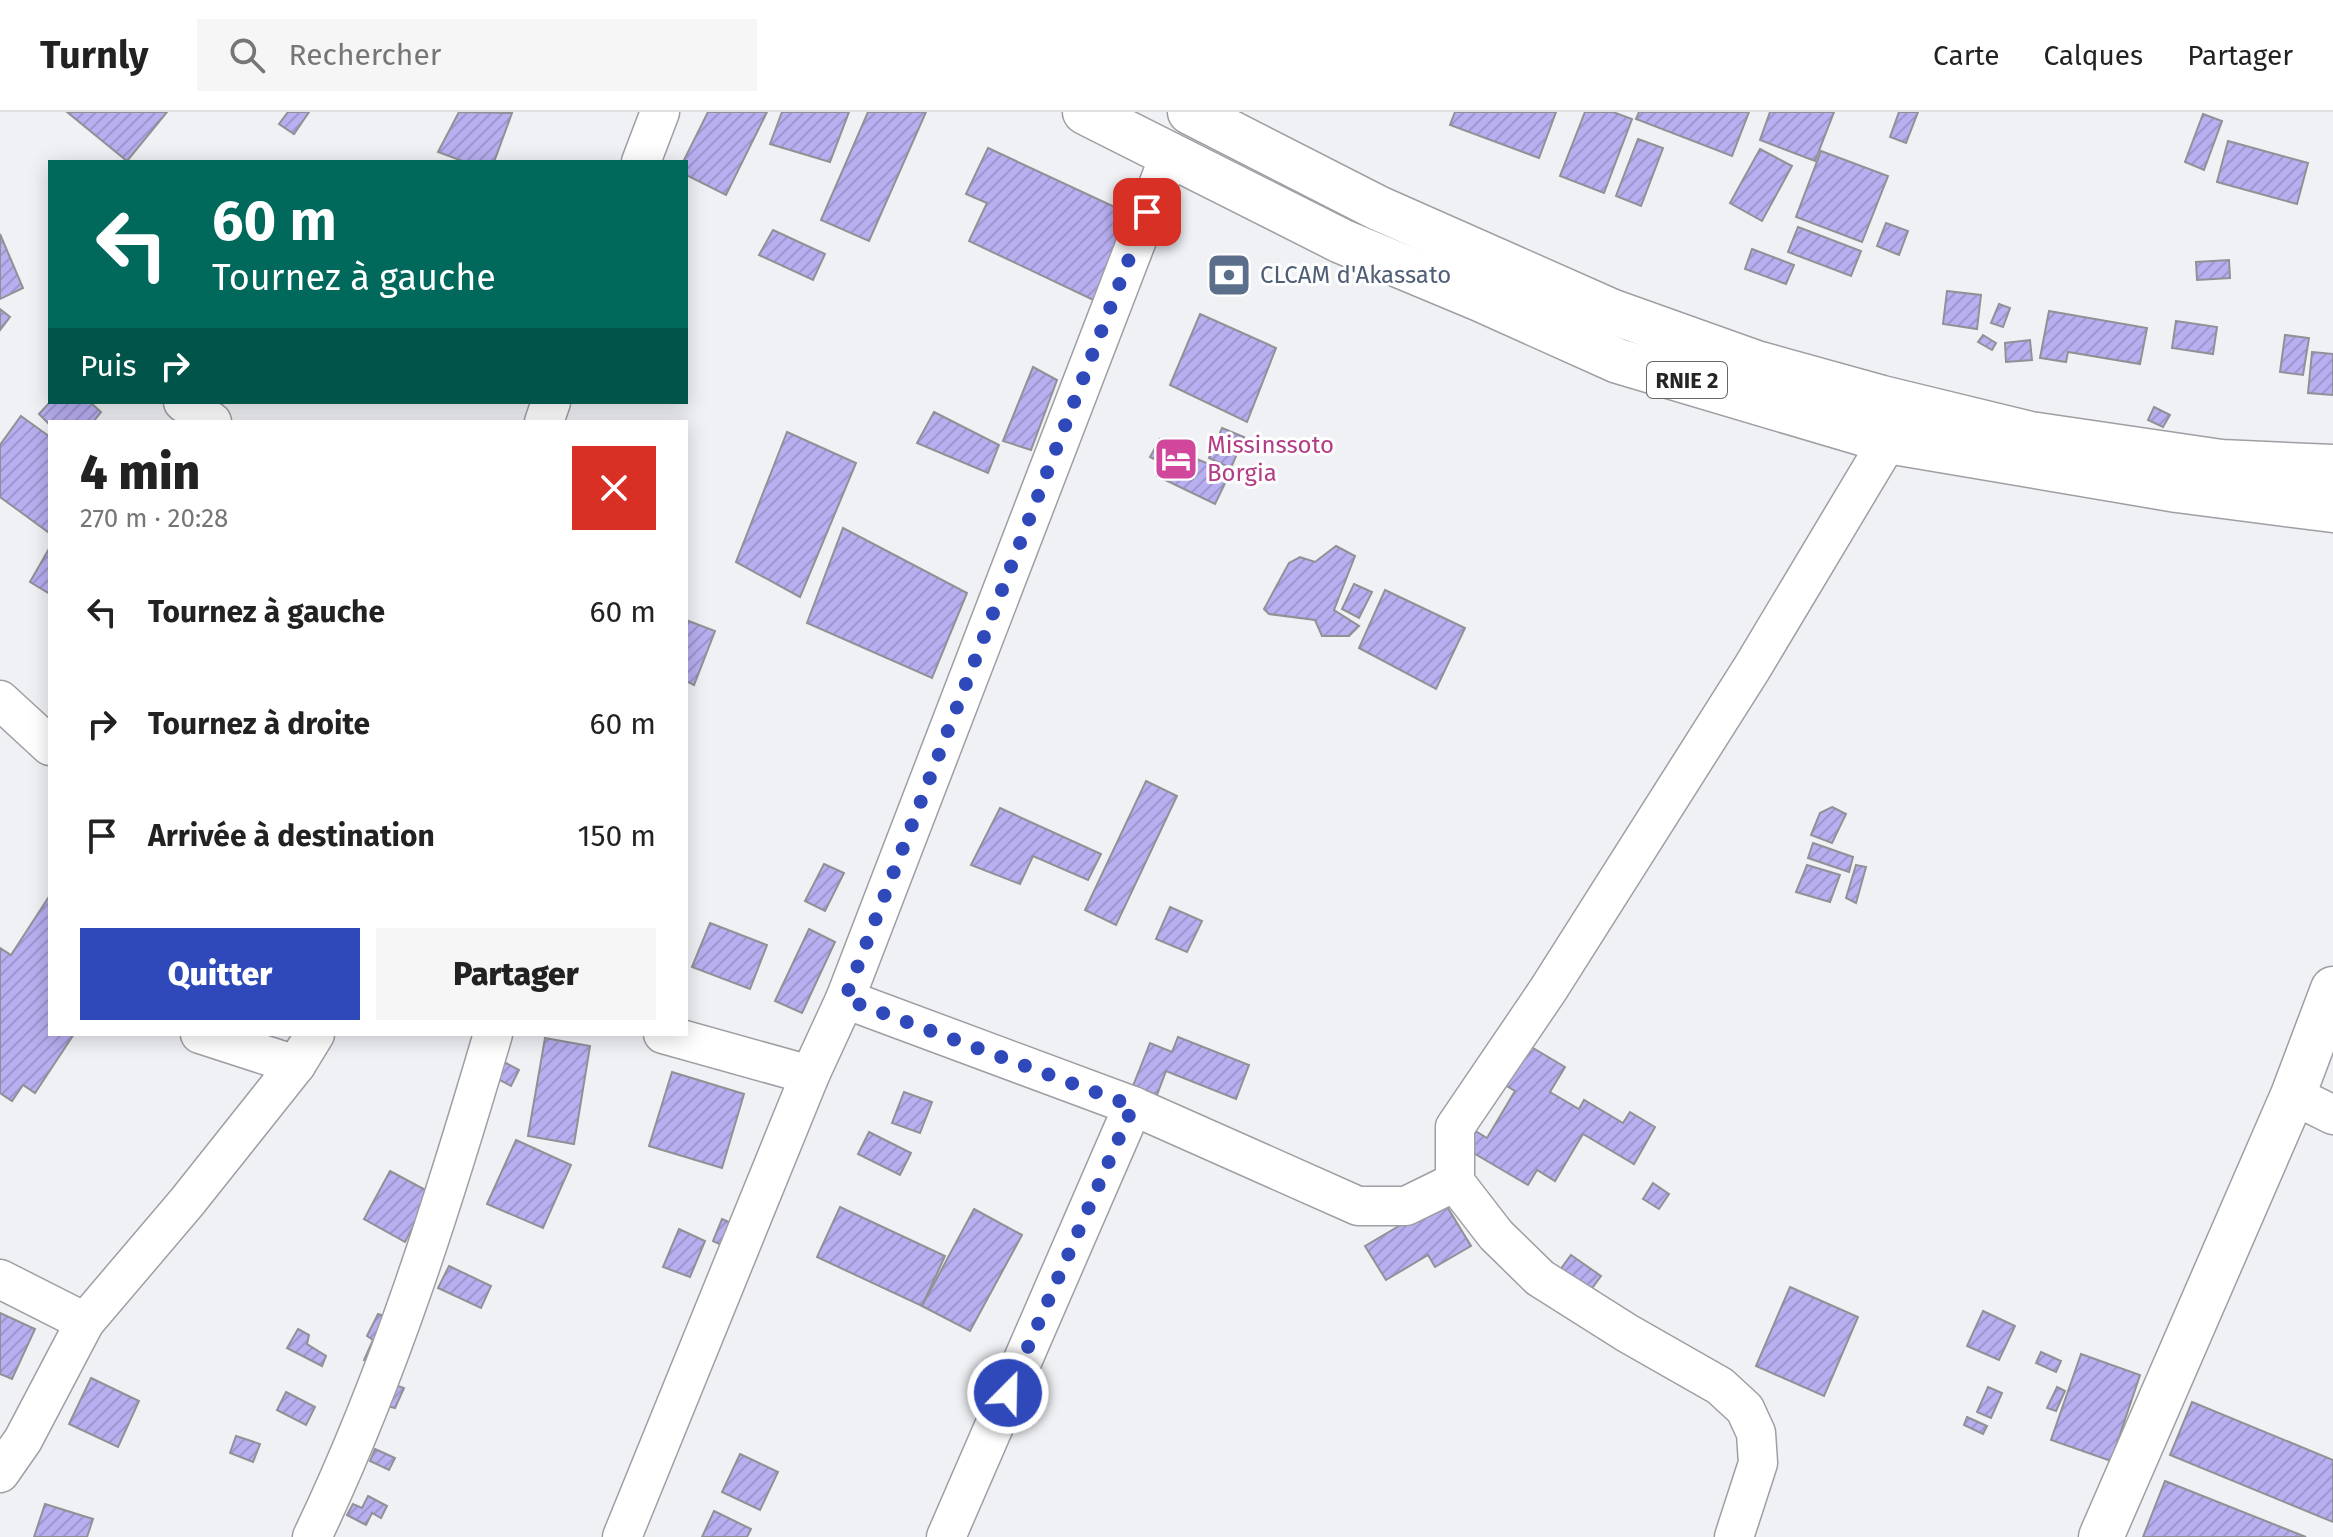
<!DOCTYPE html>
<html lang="fr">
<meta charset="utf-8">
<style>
body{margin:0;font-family:"Fira Sans",sans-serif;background:#f6f6f6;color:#222;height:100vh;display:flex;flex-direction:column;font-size:30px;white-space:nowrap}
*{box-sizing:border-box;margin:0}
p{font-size:26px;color:#767676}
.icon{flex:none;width:44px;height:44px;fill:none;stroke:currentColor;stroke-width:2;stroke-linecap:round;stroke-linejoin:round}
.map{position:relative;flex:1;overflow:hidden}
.drawer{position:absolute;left:48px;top:308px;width:640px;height:616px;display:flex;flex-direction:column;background:#fff;border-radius:0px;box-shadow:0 4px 20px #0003}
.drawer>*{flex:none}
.banner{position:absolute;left:48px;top:48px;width:640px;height:244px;border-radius:0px;box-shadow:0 4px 20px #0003;background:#00695c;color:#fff;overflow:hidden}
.pin{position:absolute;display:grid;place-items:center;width:68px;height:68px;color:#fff;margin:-34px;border-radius:16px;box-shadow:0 4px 12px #0006}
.me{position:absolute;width:88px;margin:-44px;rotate:23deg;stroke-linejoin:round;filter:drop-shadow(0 0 6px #0008)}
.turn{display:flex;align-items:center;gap:28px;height:168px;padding:0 32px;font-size:36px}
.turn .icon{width:104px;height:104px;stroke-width:2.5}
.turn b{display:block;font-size:56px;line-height:68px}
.then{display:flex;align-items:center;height:76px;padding:0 32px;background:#0003;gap:16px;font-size:30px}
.round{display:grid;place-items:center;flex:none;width:84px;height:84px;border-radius:0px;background:#f6f6f6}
.summary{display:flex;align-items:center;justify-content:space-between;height:136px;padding:0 32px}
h1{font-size:48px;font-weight:800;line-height:60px}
.primary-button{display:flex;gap:16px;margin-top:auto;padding:16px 32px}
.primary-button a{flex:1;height:92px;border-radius:0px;background:#2f49ba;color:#fff;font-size:32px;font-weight:800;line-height:92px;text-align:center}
.primary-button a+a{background:#f6f6f6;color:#222}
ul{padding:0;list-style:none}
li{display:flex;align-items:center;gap:24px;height:112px;padding:0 32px}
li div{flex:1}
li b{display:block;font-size:30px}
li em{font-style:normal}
header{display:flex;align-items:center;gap:48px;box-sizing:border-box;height:112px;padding:0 40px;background:#fff;border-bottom:2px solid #e0e0e0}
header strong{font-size:38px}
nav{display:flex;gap:44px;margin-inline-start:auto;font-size:28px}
.search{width:560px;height:72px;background:#f6f6f6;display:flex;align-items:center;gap:20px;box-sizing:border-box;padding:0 28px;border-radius:0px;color:#767676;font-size:30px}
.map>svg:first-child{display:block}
.building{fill:url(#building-hatch);stroke:#919095;stroke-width:2}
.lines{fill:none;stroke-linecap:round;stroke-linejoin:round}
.minor-casing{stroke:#9e9fa3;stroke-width:41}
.tertiary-casing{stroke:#9e9fa3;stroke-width:47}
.trunk-casing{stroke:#9e9fa3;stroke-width:47}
.minor{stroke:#fff;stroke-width:38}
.tertiary{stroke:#fff;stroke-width:44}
.trunk{stroke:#fff;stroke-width:44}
.route{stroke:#2f49ba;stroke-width:14;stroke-dasharray:0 25.2}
.labels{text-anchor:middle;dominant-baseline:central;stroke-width:6;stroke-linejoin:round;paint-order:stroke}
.shield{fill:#fefefe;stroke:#666668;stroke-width:2}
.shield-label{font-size:22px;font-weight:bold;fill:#252527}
.service-label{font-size:24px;fill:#4e5e75;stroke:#fefefe;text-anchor:start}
.hotel-label{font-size:24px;fill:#b23c85;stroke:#fefefe;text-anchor:start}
</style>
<header>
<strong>Turnly</strong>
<div class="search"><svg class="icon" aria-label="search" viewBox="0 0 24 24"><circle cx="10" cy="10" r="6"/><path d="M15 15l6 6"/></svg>Rechercher</div>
<nav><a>Carte</a><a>Calques</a><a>Partager</a></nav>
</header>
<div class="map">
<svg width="2333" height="1425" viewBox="0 0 2333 1425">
<defs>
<pattern id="building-hatch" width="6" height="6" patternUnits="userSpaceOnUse" patternTransform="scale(2)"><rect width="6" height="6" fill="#b8aff1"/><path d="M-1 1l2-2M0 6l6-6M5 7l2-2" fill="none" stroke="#9e96cf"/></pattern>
</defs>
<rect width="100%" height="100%" fill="#f0f1f5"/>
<g class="building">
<polygon points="67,0 167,0 127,49"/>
<polygon points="288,0 309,0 294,22 279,12"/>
<polygon points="459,0 512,1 494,50 465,50 438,40"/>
<polygon points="708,0 767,0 726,83 686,63 686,50 683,50"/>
<polygon points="782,0 849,0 830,50 770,32"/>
<polygon points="868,0 926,0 869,129 821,108"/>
<polygon points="1455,0 1556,0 1539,46 1450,13"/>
<polygon points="1585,0 1613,0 1632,7 1604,81 1560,64"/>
<polygon points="1639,0 1749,0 1732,44 1636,7"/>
<polygon points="1770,0 1834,0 1815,49 1760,28"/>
<polygon points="1899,0 1918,0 1906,31 1890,25"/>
<polygon points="2203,2 2222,9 2204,58 2185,50"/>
<polygon points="1638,27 1663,36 1641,94 1616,84"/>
<polygon points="2228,29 2308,51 2297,92 2217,70"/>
<polygon points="988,36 1132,103 1102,192 969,129 987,91 966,82"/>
<polygon points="1760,37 1792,54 1762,109 1730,91"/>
<polygon points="1821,39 1888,64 1862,130 1796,105"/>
<polygon points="1886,111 1908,119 1899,143 1877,134"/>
<polygon points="1798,115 1861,139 1851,164 1788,140"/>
<polygon points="773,118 825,142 813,168 759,143"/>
<polygon points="0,122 23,176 0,187"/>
<polygon points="1752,137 1794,153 1786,172 1745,157"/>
<polygon points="2229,148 2230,166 2197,168 2196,150"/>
<polygon points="1947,179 1981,183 1977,217 1943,212"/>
<polygon points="1999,192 2010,196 2003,215 1991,211"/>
<polygon points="0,197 10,205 0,218"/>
<polygon points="2049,199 2147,216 2140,252 2068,240 2066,250 2040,246"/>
<polygon points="1200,202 1276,236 1247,310 1170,273"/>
<polygon points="2176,209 2217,215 2213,242 2172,236"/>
<polygon points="1983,223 1996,231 1992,238 1978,230"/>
<polygon points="2285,223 2309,226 2303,263 2280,260"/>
<polygon points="2030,228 2032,248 2006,250 2005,231"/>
<polygon points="2312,240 2333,242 2333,283 2308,281"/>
<polygon points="1033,255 1057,268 1031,338 1003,329"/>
<polygon points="50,290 90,290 101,300 93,310 50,310 50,313 39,302"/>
<polygon points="2154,295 2170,303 2163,315 2148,308"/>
<polygon points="934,300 999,333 988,361 917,331"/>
<polygon points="21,304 50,325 50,417 48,420 0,385 0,333"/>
<polygon points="1222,316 1244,325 1231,356 1209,346"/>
<polygon points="787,320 856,351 800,485 736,450"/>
<polygon points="1160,327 1170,332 1160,350 1150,345"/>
<polygon points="1173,337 1230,361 1215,392 1157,364"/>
<polygon points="843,416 967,481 932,566 807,511"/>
<polygon points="1336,434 1355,444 1334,498 1359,514 1349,524 1322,524 1315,508 1269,502 1264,497 1289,451 1300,445 1315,450"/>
<polygon points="50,435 50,482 30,470"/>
<polygon points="1354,472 1372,480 1359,506 1342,497"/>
<polygon points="1385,478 1465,516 1436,577 1359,536"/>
<polygon points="686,508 715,519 694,573 686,569"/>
<polygon points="1146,669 1177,684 1116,813 1085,798"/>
<polygon points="1832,695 1846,702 1832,731 1811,723 1820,701"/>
<polygon points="1000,696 1101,742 1088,768 1033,744 1020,772 971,753"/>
<polygon points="1813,731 1853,745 1849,760 1808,746"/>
<polygon points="824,752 844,761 825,799 805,789"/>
<polygon points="1807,753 1840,763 1830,790 1796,780"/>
<polygon points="1856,753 1866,755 1856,791 1846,786"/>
<polygon points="50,783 50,922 74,922 35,981 23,973 12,989 0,981 0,836 11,843"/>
<polygon points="1170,795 1202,809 1187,840 1156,827"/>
<polygon points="710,811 767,833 750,877 692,855"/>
<polygon points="809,817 835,830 802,901 775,889"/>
<polygon points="1178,925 1249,953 1236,987 1166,959 1157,983 1133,974 1150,931 1172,940"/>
<polygon points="545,926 590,934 574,1032 528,1024"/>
<polygon points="1528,933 1565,955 1550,980 1579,997 1584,988 1623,1011 1630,1000 1655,1015 1634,1052 1583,1022 1555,1069 1537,1058 1528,1073 1470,1039 1467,1014 1487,1026 1515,979 1505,973"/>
<polygon points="504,950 519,958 511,974 496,966"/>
<polygon points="672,960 744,982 722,1056 649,1034"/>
<polygon points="904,980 932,990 920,1021 892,1011"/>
<polygon points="869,1020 911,1041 900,1063 858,1042"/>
<polygon points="516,1028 571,1053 543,1116 487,1092"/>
<polygon points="390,1059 431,1081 405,1130 364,1107"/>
<polygon points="1653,1071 1669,1082 1659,1097 1643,1087"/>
<polygon points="1443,1088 1471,1134 1435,1155 1428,1143 1386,1168 1365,1134"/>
<polygon points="840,1095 945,1144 922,1194 817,1145"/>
<polygon points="974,1097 1022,1123 970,1219 922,1194"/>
<polygon points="722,1107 744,1117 734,1139 713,1129"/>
<polygon points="679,1117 705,1129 690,1165 663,1155"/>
<polygon points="1571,1143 1601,1164 1587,1183 1557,1162"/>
<polygon points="449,1154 491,1174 481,1196 438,1176"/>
<polygon points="1790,1175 1858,1205 1824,1284 1756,1254"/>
<polygon points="1983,1199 2015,1214 1999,1248 1967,1234"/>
<polygon points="0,1201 35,1217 12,1267 0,1262"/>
<polygon points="378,1202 387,1205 375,1251 364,1248 373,1228 367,1224"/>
<polygon points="298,1217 309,1223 307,1232 326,1244 322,1254 287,1236"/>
<polygon points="2041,1240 2061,1249 2056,1260 2036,1251"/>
<polygon points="2081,1242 2140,1263 2111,1349 2051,1328"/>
<polygon points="91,1266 139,1289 118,1335 69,1312"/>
<polygon points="392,1272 404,1276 395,1296 383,1293"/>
<polygon points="1988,1275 2002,1281 1991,1306 1977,1300"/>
<polygon points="2057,1275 2065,1279 2056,1299 2047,1296"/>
<polygon points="286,1280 315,1295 306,1313 277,1298"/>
<polygon points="2192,1290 2333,1348 2333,1410 2170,1343"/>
<polygon points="1967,1305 1987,1314 1983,1322 1964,1313"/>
<polygon points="236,1324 260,1332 253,1350 230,1341"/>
<polygon points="375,1337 395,1346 389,1358 370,1349"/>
<polygon points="740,1342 778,1360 760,1398 722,1380"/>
<polygon points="2165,1369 2306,1425 2143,1425"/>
<polygon points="368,1384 387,1394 381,1406 372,1401 366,1413 347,1403 353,1392 362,1396"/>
<polygon points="45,1392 93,1407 87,1425 34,1425"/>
<polygon points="714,1399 751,1417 747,1425 702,1425"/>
</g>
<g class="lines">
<g class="minor-casing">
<g id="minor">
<polyline points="641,50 660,0"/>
<polyline points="183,290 212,310"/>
<polyline points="544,310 551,290"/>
<polyline points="0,588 50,634"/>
<polyline points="845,887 1133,994 1358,1094 1406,1094 1455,1070"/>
<polyline points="200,922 296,953"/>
<polyline points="663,922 810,963"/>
<polyline points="2293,983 2333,1003"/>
<polyline points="0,1167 85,1210"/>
<polyline points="0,1361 23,1328 85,1210 187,1090 296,953 315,922"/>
<path d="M312 1425C389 1264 443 1092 493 922"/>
<polyline points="622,1425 810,963 845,887 1170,42"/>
<polyline points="946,1425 1133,994"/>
<polyline points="1734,1425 1758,1351 1756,1321 1745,1297 1720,1274 1627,1221 1540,1166 1496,1123 1455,1070 1455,1015 1548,878 1752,556 1888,329"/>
</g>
</g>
<g class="tertiary-casing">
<polyline id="tertiary" points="2101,1425 2293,983 2333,877"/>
</g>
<g class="trunk-casing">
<g id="trunk">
<polyline points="1085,0 1341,129 1480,187 1618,249 1888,329 2177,378 2333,398"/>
<polyline points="1190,0 1378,96 1613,200 1756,251 1882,286 2030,322 2221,350 2333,355"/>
</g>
</g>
<use href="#minor" class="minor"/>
<use href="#tertiary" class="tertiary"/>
<use href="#trunk" class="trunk"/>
</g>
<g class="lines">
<polyline class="route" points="1008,1281 1133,994 845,887 1147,100"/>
</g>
<defs>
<g id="bank-square" transform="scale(2.3)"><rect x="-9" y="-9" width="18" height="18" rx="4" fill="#5c6f8a" stroke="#fefefe"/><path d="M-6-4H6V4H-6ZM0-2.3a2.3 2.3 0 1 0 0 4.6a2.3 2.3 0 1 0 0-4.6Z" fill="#fff"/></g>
<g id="hotel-square" transform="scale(2.3)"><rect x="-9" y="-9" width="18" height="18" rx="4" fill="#d1479c" stroke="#fefefe"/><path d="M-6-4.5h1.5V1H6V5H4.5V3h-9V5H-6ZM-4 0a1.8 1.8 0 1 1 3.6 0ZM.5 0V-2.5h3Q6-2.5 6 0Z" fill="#fff"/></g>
</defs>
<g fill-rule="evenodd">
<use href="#bank-square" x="1229" y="163"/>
<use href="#hotel-square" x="1176" y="347"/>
</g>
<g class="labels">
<rect class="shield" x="1647" y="250" width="80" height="36" rx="6"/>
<g class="shield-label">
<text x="1687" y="268">RNIE 2</text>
</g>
<g class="service-label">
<text x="1260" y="163">CLCAM d'Akassato</text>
</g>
<g class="hotel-label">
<text x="1207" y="333">Missinssoto<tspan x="1207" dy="28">Borgia</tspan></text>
</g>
</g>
</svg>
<div class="pin" style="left:1147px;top:100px;background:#d93025"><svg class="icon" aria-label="arrive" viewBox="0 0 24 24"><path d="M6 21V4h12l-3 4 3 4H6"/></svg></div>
<svg class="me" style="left:1008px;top:1281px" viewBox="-20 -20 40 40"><circle r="17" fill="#2f49ba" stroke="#fff" stroke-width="3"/><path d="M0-11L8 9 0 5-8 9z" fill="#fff"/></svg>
<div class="banner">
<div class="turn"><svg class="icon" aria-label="left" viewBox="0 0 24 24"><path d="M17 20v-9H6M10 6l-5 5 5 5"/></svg><div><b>60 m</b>Tournez à gauche</div></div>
<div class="then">Puis<svg class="icon" aria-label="right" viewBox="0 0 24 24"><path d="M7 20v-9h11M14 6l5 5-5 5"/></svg></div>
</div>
<section class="drawer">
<div class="summary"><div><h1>4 min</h1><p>270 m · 20:28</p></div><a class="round" style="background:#d93025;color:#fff"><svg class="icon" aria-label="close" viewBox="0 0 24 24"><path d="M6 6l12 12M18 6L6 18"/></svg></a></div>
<ul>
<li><svg class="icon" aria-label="left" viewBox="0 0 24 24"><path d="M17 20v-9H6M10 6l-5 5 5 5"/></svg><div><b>Tournez à gauche</b></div><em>60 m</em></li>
<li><svg class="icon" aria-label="right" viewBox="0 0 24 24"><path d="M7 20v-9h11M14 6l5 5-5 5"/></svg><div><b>Tournez à droite</b></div><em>60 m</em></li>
<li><svg class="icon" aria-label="arrive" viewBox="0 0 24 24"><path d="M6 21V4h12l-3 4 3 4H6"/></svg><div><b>Arrivée à destination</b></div><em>150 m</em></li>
</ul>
<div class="primary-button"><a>Quitter</a><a>Partager</a></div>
</section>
</div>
